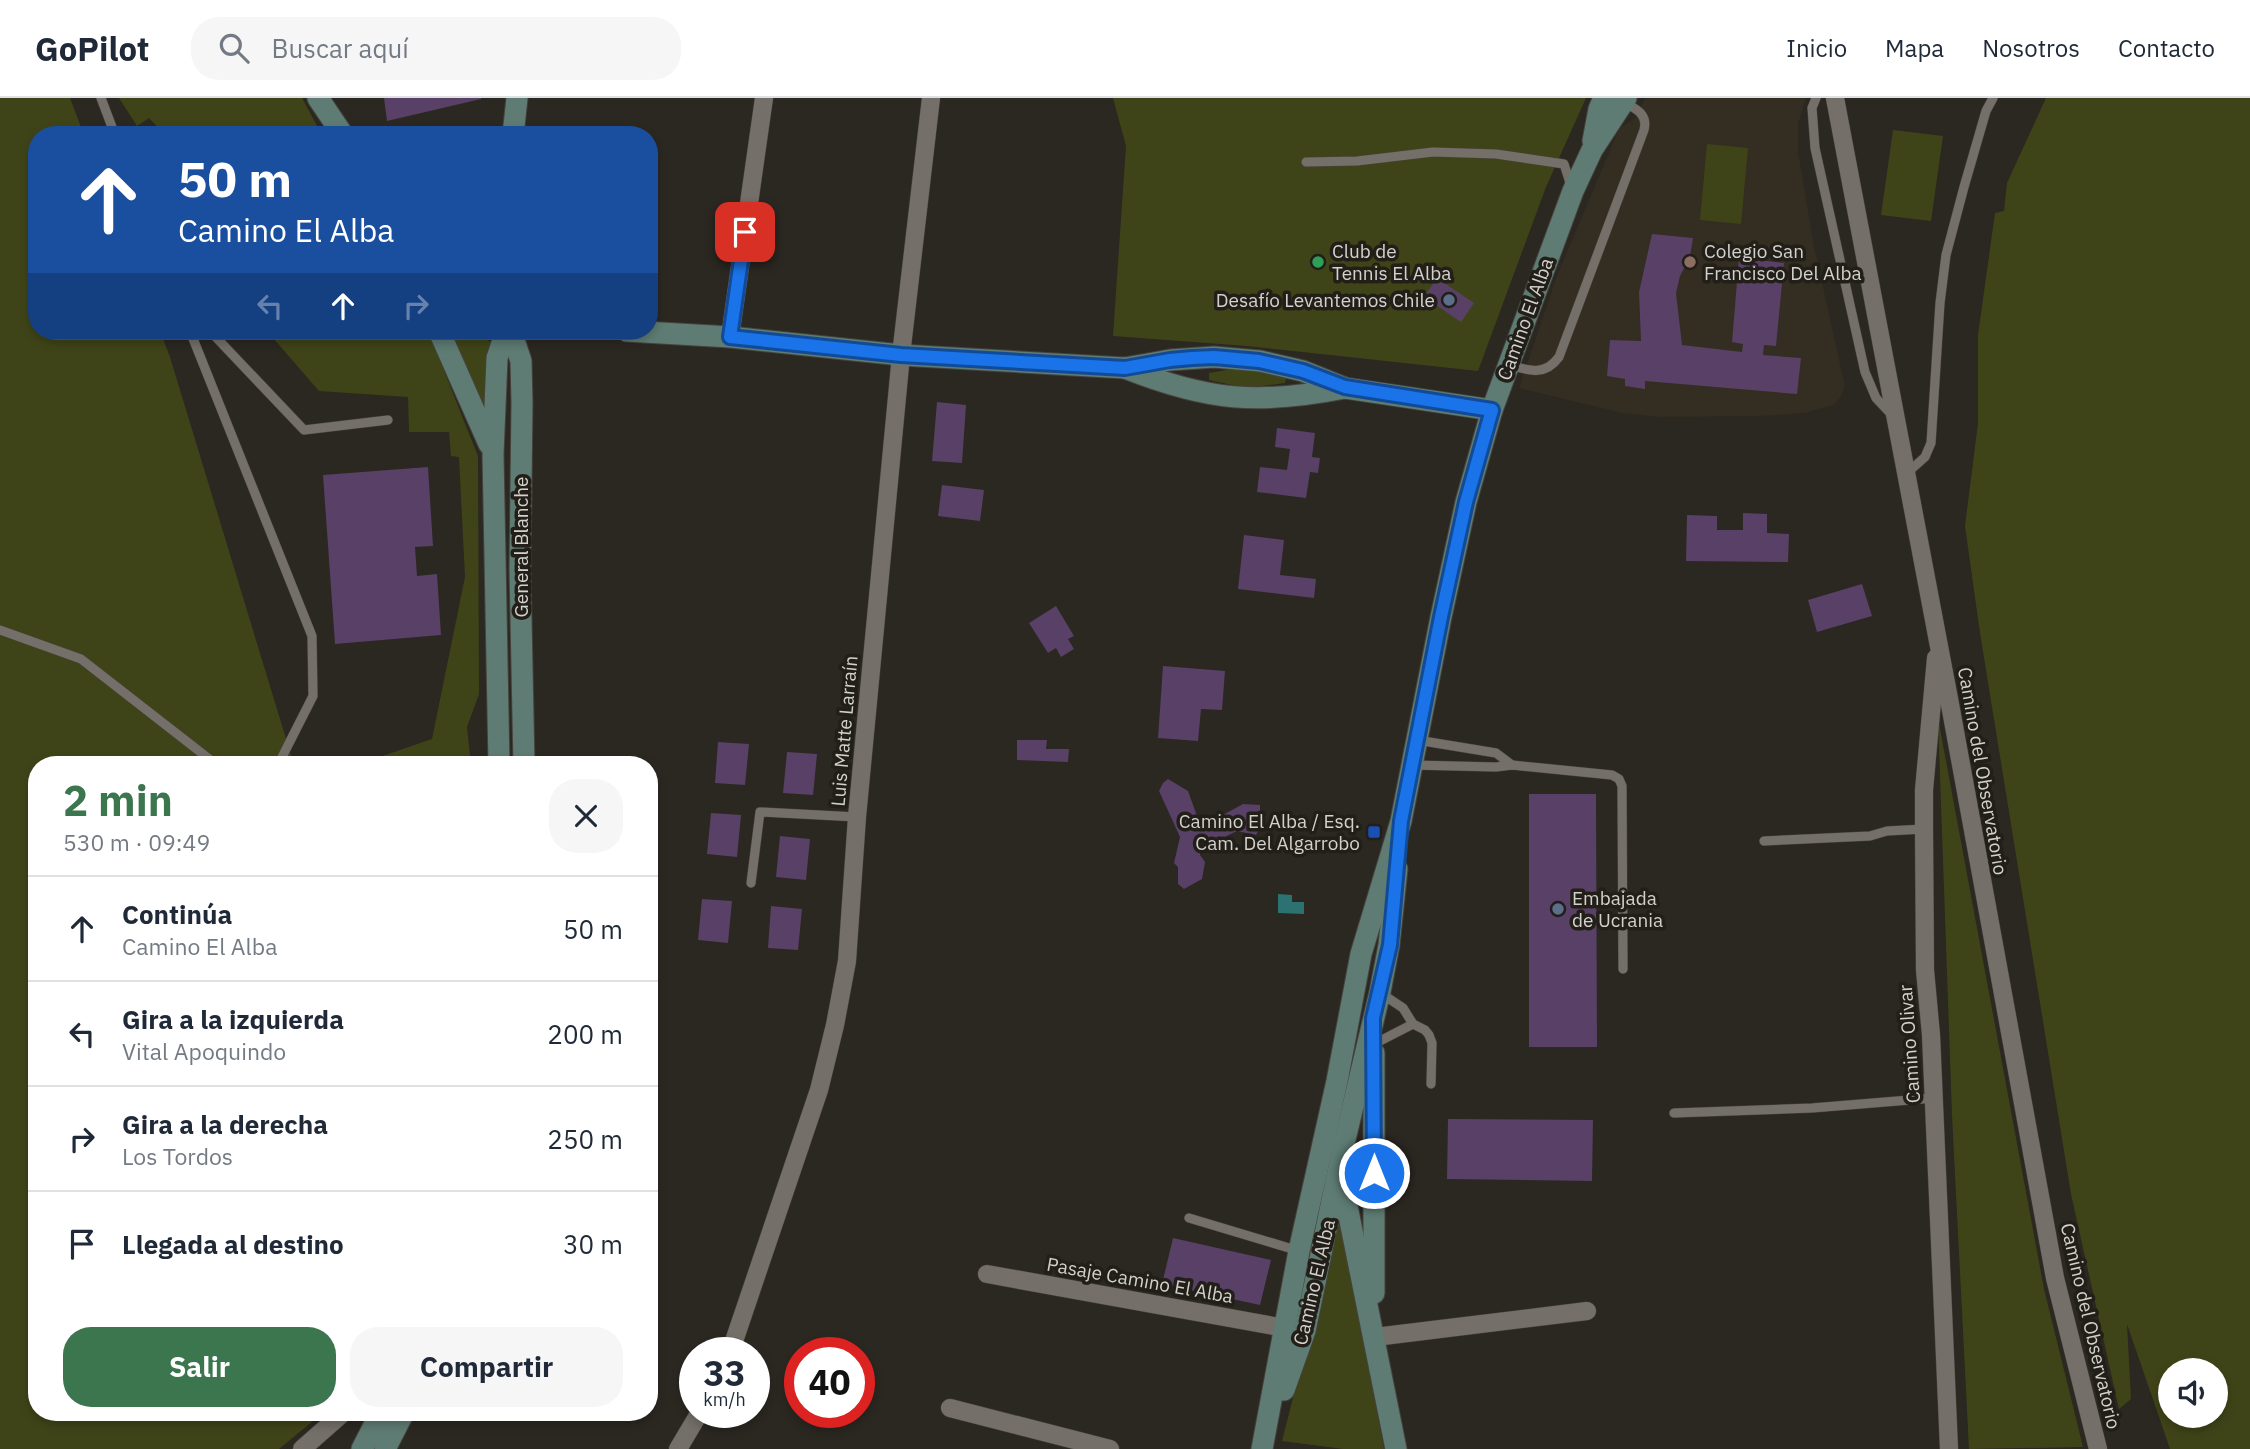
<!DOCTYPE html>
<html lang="es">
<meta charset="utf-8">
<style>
body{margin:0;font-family:"IBM Plex Sans",sans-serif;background:#f6f6f7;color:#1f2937;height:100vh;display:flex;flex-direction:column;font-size:26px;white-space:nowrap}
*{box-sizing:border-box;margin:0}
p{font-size:23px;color:#747a83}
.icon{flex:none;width:38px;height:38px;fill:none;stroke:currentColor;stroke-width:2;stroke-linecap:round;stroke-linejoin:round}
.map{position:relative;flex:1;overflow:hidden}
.side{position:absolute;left:28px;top:658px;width:630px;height:665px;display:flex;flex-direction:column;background:#fff;border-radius:28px;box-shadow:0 4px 10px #0003}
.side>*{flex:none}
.top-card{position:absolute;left:28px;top:28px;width:630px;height:214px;border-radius:28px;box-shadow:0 4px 10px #0003;background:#1a4fa0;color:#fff;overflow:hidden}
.controls{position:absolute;left:2158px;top:1260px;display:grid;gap:14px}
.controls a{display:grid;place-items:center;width:70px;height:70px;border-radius:50%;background:#fff;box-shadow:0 4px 10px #0003;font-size:35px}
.speed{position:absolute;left:679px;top:1239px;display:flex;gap:14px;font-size:35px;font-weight:700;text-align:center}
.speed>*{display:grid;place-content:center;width:91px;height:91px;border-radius:50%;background:#fff;box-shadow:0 4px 10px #0003;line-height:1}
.speed small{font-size:18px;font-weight:400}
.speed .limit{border:10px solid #d22;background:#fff;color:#111}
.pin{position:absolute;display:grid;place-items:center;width:60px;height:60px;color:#fff;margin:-30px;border-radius:14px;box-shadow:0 4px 10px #0006}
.me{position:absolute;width:77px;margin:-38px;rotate:0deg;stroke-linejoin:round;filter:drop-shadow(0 0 5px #0008)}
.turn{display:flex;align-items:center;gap:24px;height:147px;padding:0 35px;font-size:32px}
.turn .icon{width:91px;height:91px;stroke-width:2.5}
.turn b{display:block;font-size:49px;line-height:60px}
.lanes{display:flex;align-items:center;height:66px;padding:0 35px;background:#0003;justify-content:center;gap:35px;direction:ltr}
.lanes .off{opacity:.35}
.round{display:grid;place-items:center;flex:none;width:74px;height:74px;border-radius:28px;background:#f6f6f7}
.head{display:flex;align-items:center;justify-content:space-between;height:119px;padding:0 35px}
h1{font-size:42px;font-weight:800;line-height:52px;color:#3b764f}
.primary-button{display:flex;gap:14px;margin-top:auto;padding:14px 35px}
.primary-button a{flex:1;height:80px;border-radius:28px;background:#3b764f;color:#fff;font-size:28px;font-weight:800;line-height:80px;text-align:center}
.primary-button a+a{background:#f6f6f7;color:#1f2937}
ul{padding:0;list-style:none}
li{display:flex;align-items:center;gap:21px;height:105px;padding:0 35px;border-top:2px solid #e0e1e3}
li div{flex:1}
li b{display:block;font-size:26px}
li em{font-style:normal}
header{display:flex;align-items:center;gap:42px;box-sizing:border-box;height:98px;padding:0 35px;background:#fff;border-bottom:2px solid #e0e1e3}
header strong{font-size:33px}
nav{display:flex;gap:38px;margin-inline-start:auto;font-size:24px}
.search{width:490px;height:63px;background:#f6f6f7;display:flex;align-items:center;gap:18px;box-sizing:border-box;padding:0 24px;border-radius:28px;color:#747a83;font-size:26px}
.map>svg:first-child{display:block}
.built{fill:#342d21}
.green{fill:#3f4418;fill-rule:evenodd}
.water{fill:#2d7273}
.building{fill:#584066}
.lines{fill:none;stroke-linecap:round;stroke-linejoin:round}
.lane-casing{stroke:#46423d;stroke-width:10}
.street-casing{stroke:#46423d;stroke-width:19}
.secondary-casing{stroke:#46423d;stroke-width:23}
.lane{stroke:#746f68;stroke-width:9}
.street{stroke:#746f68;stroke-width:18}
.secondary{stroke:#5e7c73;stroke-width:21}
.route-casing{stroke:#114b97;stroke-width:18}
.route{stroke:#1a73e8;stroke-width:12}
.leisure-dot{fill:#2e9e5b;stroke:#221e18;stroke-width:2.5}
.education-dot{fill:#8d6e63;stroke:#221e18;stroke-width:2.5}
.service-dot{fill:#5c6f8a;stroke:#221e18;stroke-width:2.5}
.transit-dot{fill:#1a4fb4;stroke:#221e18;stroke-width:2.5}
.labels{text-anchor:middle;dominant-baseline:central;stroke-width:7;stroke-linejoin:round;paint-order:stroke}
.poi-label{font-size:19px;fill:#d3d1cd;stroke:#221e18;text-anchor:start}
.street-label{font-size:19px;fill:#d3d1cd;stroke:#221e18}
</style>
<header>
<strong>GoPilot</strong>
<div class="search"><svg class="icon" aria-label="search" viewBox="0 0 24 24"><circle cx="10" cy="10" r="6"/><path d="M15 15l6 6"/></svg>Buscar aquí</div>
<nav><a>Inicio</a><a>Mapa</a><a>Nosotros</a><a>Contacto</a></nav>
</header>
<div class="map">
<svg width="2250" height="1351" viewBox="0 0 2250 1351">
<rect width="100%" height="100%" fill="#2b2721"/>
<polygon class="built" points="1645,0 1806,0 1798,26 1798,53 1814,148 1844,284 1844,291 1840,300 1833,307 1805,315 1761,318 1659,319 1621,315 1519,290 1556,180 1619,31 1636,19"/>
<g class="green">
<polygon points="0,0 70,0 84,37 37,37 37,233 160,233 170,259 294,667 37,667 37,1314 324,1314 279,1351 0,1351"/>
<polygon points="119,0 302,0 322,37 165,37 149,20 137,28"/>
<polygon points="1113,0 1586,0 1546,89 1478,273 1247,248 1113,238 1126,48"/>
<path d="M2046 0H2250V1351H2170L2127 1226 2131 1301 2119 1311 2071 1096 1980 535 1965 428 1978 325V237L1995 115 2004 113 2007 85ZM2170 1272H2216V1318H2170Z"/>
<polygon points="1893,32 1943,38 1931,123 1881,117"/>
<polygon points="1707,46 1748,50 1741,126 1700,122"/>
<polygon points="267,233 428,233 478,358 479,596 467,629 471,667 356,667 432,641 465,479 459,359 451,358 449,334 409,334 408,299 319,293"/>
<polygon points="448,233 481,235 490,244 487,326"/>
<polygon points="1250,268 1286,280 1285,285 1246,290 1209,282 1209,275"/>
<polygon points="1938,620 2044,1191 2083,1349 1969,1351 1952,1017"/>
<polygon points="1340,1116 1384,1351 1343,1351 1282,1343"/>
</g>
<polygon class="water" points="1278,796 1292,797 1292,804 1304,804 1304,816 1278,815"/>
<g class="building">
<polygon points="384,0 481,0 481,1 387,23"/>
<polygon points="1652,136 1693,140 1690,159 1680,178 1676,195 1682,247 1742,254 1743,246 1732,244 1739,160 1784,165 1776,248 1764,247 1763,257 1801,260 1797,296 1645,283 1645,291 1625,288 1625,281 1607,278 1610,242 1641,243 1639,194"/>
<polygon points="1437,180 1474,205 1461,224 1424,199"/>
<polygon points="937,304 966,307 962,365 932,363"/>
<polygon points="1277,330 1315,335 1312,359 1320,360 1318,375 1310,374 1306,400 1257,394 1260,369 1287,372 1290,351 1275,349"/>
<polygon points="428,369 433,448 415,449 417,478 437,476 441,537 335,546 323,377"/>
<polygon points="942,387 984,392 980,423 938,418"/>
<polygon points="1743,415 1767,416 1767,435 1789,436 1788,464 1686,463 1687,417 1717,418 1717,432 1743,432"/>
<polygon points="1244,437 1284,442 1280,477 1316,481 1314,500 1238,491"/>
<polygon points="1862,486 1872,518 1817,534 1808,502"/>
<polygon points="1056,508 1074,538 1068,541 1074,551 1061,559 1056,550 1048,555 1029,525"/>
<polygon points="1163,568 1225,573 1222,612 1201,611 1198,643 1158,640"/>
<polygon points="1017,642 1047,642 1046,651 1069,651 1068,664 1017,662"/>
<polygon points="718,644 749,646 745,687 715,685"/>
<polygon points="787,654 817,656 813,697 783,695"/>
<polygon points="1168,681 1188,693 1201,729 1243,706 1260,707 1260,716 1266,719 1256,737 1237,733 1212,745 1201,743 1200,757 1205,764 1202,781 1184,791 1178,786 1178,769 1174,765 1180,739 1159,693 1163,685"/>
<polygon points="1529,696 1596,696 1597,949 1529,949"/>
<polygon points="711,715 741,717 737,759 707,756"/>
<polygon points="780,738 810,741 806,782 776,779"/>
<polygon points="702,801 732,803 728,845 698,842"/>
<polygon points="771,808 802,811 798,852 768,850"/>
<polygon points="1448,1021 1593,1022 1592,1083 1447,1081"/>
<polygon points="1173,1140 1271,1162 1260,1207 1162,1186"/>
</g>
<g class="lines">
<g class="lane-casing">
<g id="lane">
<polyline points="101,0 115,37"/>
<polyline points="1816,0 1812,10 1815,50 1865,274 1876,300 1891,316"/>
<polyline points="1306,64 1357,63 1433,54 1496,56 1564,66 1571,88"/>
<polyline points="190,233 312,538 313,598 280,663 265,667"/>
<polyline points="210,233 304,332 388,322"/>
<path d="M1509 267C1530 273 1545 278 1559 259L1644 32C1648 17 1637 11 1625 5"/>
<polyline points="1907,375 1925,359 1931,345 1940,205 1946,157 1964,89 1986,13 1993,0"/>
<polyline points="0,532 81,561 217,667"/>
<polyline points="1417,642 1496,655 1512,667"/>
<polyline points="1412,667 1496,669 1512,667 1612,677 1619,681 1622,688 1623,871"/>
<polyline points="1764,743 1870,738 1887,733 1924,731"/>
<polyline points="751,785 760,714 857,719"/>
<polyline points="1382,896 1403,910 1413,926 1425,932 1429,937 1432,945 1431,986"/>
<polyline points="1374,946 1413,926"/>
<polyline points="1674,1015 1812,1010 1934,1000"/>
<polyline points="1189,1120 1299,1153"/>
</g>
</g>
<g class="street-casing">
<g id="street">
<polyline points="1835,0 1949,601 2055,1180 2098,1351"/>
<polyline points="730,239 764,0"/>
<polyline points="1936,560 1924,692 1924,731 1925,872 1931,937 1949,1351"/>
<polyline points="987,1176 1285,1230"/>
<polyline points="1375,1239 1587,1213"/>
<polyline points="730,1255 819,992 835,927 847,863 857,719 901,257 931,0"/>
<polyline points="950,1310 1110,1351"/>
<polyline points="302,1351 344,1314"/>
<polyline points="678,1351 700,1314"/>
</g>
</g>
<g class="secondary-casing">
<g id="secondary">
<polyline points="318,0 343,37"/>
<polyline points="513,37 517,0"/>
<polyline points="1593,43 1599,11 1604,0"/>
<polyline points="439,233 489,346"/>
<polyline points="511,233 521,263 522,305 520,472 524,667"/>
<polyline points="627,233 730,239 901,257 1125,270 1170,262 1214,259 1260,263 1303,273 1345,290 1492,312"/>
<path d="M1125 270C1208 303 1258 307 1345 290"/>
<polyline points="499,667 493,356 497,260 506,233"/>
<polyline points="1374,955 1374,1195"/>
<polyline points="1344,1079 1345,1098 1396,1351"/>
<polyline points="1284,1292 1305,1233 1343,1050 1380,894 1389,847 1397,771"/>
<polyline points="362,1351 381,1314"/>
<polyline points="385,1351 404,1314"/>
<polyline points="1262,1351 1299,1153 1337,983 1361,856 1401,723 1441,519 1466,404 1492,312 1573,93 1592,52 1626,0"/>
</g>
</g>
<use href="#lane" class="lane"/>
<use href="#street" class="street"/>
<use href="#secondary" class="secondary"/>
</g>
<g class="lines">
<g class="route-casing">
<polyline id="route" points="745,134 730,239 901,257 1125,270 1170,262 1192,260 1214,259 1259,263 1303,273 1345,289 1492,312 1466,404 1441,519 1401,723 1390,847 1373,920 1374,1075"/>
</g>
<use href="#route" class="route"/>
</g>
<circle class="leisure-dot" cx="1318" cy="164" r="7"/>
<circle class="education-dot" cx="1690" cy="164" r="7"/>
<g class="service-dot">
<circle cx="1449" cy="202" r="7"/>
<circle cx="1558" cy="811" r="7"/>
</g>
<rect class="transit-dot" x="1367" y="727" width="14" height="14" rx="3.5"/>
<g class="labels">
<g class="poi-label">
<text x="1332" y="153">Club de<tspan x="1332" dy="22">Tennis El Alba</tspan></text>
<text x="1704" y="153">Colegio San<tspan x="1704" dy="22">Francisco Del Alba</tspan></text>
<text x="1435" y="202" text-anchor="end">Desafío Levantemos Chile</text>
<text x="1360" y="723" text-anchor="end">Camino El Alba / Esq.<tspan x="1360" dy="22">Cam. Del Algarrobo</tspan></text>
<text x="1572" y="800">Embajada<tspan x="1572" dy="22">de Ucrania</tspan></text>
</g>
<g class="street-label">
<text transform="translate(1525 221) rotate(-70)">Camino El Alba</text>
<text transform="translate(521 449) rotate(-90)">General Blanche</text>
<text transform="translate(844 633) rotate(-85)">Luis Matte Larraín</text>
<text transform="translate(1983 673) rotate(80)">Camino del Observatorio</text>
<text transform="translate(1909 946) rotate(-94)">Camino Olivar</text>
<text transform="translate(1140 1182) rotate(10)">Pasaje Camino El Alba</text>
<text transform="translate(1314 1184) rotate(-77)">Camino El Alba</text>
<text transform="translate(2091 1228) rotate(77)">Camino del Observatorio</text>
</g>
</g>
</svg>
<div class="controls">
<a><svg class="icon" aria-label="sound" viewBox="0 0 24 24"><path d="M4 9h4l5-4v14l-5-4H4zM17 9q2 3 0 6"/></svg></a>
</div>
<div class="speed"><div>33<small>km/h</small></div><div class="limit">40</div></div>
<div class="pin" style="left:745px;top:134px;background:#d93025"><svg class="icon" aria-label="arrive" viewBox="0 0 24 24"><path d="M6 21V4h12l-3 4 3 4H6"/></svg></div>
<svg class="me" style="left:1374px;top:1075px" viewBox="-20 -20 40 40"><circle r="17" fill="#1a73e8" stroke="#fff" stroke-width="3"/><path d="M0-11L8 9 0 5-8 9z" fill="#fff"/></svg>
<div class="top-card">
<div class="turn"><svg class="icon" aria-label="ahead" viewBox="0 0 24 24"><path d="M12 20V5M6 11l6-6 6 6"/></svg><div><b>50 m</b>Camino El Alba</div></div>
<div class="lanes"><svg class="icon off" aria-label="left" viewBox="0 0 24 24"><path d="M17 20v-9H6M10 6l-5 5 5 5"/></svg><svg class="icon" aria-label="ahead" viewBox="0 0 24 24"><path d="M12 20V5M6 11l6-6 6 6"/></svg><svg class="icon off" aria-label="right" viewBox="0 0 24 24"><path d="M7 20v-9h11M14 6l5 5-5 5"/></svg></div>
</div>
<section class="side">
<div class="head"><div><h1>2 min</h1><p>530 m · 09:49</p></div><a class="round"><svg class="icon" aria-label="close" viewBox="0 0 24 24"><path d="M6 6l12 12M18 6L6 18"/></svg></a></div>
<ul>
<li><svg class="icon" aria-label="ahead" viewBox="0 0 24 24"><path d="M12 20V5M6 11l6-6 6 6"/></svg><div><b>Continúa</b><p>Camino El Alba</p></div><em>50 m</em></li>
<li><svg class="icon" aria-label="left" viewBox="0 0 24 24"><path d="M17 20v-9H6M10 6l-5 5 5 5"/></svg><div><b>Gira a la izquierda</b><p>Vital Apoquindo</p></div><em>200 m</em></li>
<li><svg class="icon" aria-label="right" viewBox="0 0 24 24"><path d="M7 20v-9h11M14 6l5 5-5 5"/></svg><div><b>Gira a la derecha</b><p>Los Tordos</p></div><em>250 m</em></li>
<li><svg class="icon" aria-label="arrive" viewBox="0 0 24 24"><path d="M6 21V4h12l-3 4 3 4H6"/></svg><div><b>Llegada al destino</b></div><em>30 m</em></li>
</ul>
<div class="primary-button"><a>Salir</a><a>Compartir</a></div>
</section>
</div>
